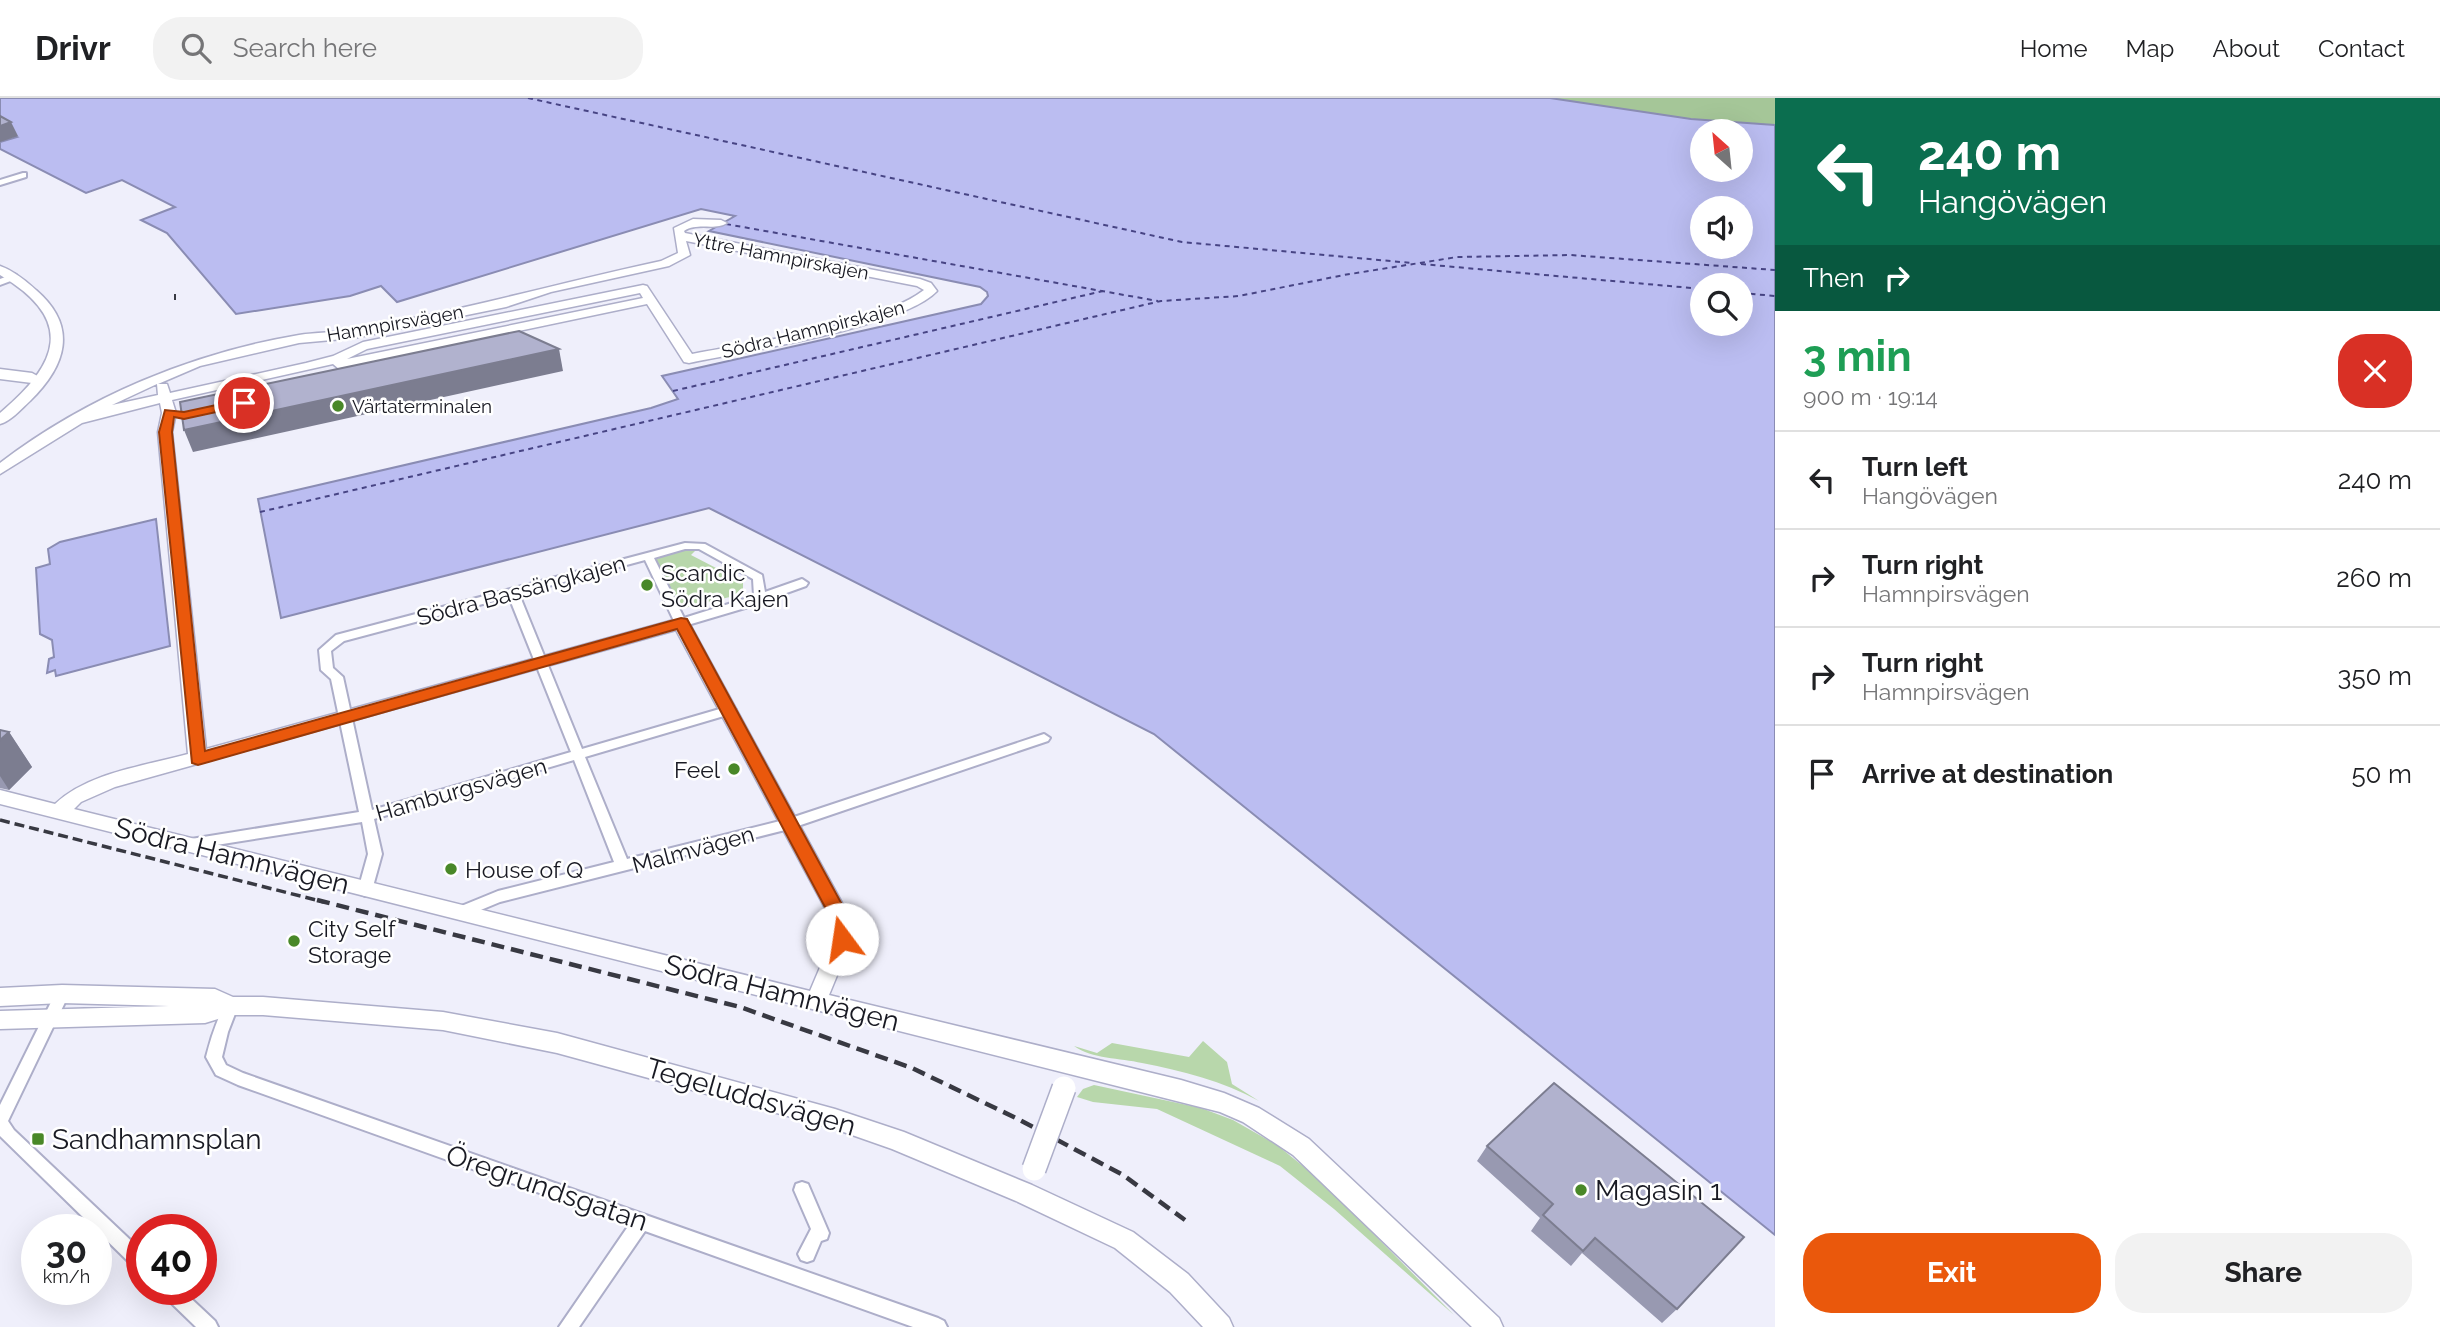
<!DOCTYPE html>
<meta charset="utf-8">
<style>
body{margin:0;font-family:Raleway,sans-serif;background:#f2f2f2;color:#202124;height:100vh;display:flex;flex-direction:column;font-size:26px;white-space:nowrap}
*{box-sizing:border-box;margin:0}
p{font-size:23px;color:#757577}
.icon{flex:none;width:38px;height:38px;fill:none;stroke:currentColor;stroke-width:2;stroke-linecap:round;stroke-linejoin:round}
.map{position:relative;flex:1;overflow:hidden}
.details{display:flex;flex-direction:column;background:#fff;width:665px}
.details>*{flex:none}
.top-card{background:#0b6e4f;color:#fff;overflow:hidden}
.needle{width:46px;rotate:333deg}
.fabs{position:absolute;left:1690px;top:21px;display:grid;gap:14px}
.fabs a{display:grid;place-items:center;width:63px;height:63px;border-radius:50%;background:#fff;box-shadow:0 7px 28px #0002;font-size:35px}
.speed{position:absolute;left:21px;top:1116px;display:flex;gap:14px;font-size:35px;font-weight:700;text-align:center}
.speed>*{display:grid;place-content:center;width:91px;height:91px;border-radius:50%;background:#fff;box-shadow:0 7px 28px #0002;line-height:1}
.speed small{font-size:18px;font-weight:400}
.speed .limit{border:10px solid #d22;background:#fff;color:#111}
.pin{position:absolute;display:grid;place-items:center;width:60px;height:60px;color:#fff;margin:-30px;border:4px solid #fff;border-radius:50%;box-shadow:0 2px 7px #0007}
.me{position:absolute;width:77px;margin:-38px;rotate:346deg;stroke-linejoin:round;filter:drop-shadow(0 0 5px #0008)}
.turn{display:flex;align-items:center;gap:24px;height:147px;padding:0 28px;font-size:32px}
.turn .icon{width:91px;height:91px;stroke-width:2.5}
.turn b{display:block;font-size:49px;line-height:60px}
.then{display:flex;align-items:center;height:66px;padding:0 28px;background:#0003;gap:14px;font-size:26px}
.round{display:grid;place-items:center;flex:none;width:74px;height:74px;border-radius:28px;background:#f2f2f2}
.head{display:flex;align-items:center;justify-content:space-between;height:119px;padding:0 28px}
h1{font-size:42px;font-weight:700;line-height:52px;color:#1e9e55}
.button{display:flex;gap:14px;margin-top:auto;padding:14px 28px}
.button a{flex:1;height:80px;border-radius:28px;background:#ea580c;color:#fff;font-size:28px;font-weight:700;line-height:80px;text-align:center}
.button a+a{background:#f2f2f2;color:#202124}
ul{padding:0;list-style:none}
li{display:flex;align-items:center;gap:21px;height:98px;padding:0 28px;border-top:2px solid #e0e0e0}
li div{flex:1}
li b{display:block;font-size:26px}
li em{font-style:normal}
header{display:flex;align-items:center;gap:42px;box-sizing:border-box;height:98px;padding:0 35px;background:#fff;border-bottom:2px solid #e0e0e0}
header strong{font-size:33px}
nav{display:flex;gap:38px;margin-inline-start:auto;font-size:24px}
.search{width:490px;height:63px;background:#f2f2f2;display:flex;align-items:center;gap:18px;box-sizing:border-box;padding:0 24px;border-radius:28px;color:#757577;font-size:26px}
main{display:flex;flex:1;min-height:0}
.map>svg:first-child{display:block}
.green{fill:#b8d7ab}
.forest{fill:#a5c698}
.water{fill:#bbbdf1;stroke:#8a8cb3;stroke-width:2;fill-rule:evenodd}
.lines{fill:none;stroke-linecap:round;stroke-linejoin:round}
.ferry{stroke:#474484;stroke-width:2;stroke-dasharray:5 4.5;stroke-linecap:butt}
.street-casing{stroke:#adaec9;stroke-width:4}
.secondary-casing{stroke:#adaec9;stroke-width:3}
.highway-casing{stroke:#adaec9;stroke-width:3}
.street{fill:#fff;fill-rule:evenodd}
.secondary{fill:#fff;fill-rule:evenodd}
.highway{fill:#fff;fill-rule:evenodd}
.rail-far2{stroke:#383942;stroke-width:2;stroke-dasharray:6 3.5;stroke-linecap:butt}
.rail-far1{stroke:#383942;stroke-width:3.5;stroke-dasharray:10 5;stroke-linecap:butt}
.rail{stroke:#383942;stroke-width:4.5;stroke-dasharray:13 7;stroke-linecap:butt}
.secondary-bridge-casing{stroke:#adaec9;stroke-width:26;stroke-linecap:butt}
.secondary-bridge{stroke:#fff;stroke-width:23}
.wall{fill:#9899b1}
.shaded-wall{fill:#7c7d90}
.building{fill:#b1b2ce;stroke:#7c7d90;stroke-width:2}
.route{fill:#ea580c;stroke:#983908;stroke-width:2}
.poi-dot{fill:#498828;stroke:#fff;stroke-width:2.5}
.labels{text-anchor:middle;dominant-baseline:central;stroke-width:5;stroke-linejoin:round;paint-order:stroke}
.far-street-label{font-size:19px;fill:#191a23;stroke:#fff}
.far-poi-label{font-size:19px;fill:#191a23;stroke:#fff;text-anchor:start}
.poi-label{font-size:23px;fill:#191a23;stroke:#fff;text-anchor:start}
.street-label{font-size:23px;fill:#191a23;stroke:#fff}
.near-street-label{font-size:28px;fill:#191a23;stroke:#fff}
.near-poi-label{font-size:28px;fill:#191a23;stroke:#fff;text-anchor:start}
</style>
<header>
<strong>Drivr</strong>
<div class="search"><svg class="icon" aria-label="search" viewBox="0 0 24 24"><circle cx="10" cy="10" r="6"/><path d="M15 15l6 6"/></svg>Search here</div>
<nav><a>Home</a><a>Map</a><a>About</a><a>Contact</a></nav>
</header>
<main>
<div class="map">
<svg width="1775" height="1229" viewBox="0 0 1775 1229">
<rect width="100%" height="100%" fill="#efeffb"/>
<g class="green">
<polygon points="686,452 695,453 691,457 743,484 743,492 738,497 680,511 655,462 672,454"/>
<path d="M1203 943 1227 964 1232 986 1259 1003C1223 983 1182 973 1142 965 1120 960 1092 961 1074 948L1097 955 1112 945 1189 959Z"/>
<polygon points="1094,987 1201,1010 1233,1022 1277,1047 1320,1082 1454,1217 1334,1111 1280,1068 1157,1011 1093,1004 1077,999 1083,991"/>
</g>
<polygon class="forest" points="1550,0 1775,0 1775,27 1691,21"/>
<g class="water">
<path d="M0 0H1550L1691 21 1775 27V1137L1154 636 709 410 281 520 258 401 651 310 678 301 662 278 981 206 988 198 987 194 980 189 709 133 735 118 701 111 397 204 381 188 350 198 236 216 167 135 141 122 175 109 122 82 86 95 0 51V44L17 39 0 30ZM1703 33H1741V72H1703ZM1703 110H1741V149H1703ZM1703 187H1741V226H1703Z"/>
<polygon points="156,421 170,548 56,578 55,572 47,575 49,561 54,559 52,542 40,536 36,470 50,466 48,451 60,444"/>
</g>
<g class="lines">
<g class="ferry">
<polyline points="528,0 1182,144 1412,165"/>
<polyline points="726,126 1158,203"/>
<polyline points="1421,166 1703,191"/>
<polyline points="1741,195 1775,198"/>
<polyline points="673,293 1103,193"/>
<polyline points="260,414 1161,203 1239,198 1344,177 1457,159 1570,157 1775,172"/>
</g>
<g class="street-casing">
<g id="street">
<polygon points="23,75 26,75 26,79 0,87 0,82"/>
<polygon points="13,176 16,177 16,181 0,187 0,181"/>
<path d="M685 445 705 446 762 477 765 494 802 481 808 485 806 488 745 510 681 529 675 525 645 462 519 496 582 651 730 608 736 612 734 615 585 659 627 761 788 721 1044 636 1050 640 1048 643 789 731 500 804 459 821 454 819 452 815 454 811 498 793 614 764 574 662 374 721 382 756 372 792 370 796 365 798 360 796 358 792 368 756 362 724 191 751 186 750 184 746 186 742 191 741 359 714 331 581 321 572 319 552 336 537ZM685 451H699L753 481 754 498 684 520 654 460ZM509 499 571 654 372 712 343 579 333 570 331 553 344 543Z"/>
<polygon points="62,890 67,892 69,896 8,1023 14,1032 142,1153 142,1173 136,1171 0,1038 0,1007 57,892"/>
<path d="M231 902 236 903 238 908 228 934 222 959 226 967 243 975 938 1220 944 1223 947 1229H913L645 1133 579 1229H559L629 1127 238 987 216 977 206 959C211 939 217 922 226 903Z"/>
<polygon points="802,1084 808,1086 829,1135 827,1141 821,1143 813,1162 807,1164 801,1162 798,1156 811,1131 794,1092 796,1086"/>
<polygon points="161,1192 182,1192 215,1223 218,1229 196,1229 164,1198"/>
</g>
</g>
<g class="secondary-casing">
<g id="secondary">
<path d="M693 121 721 122 727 125C715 133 698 124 684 133L685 135 920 181 931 185 937 193C904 229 742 254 689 265L684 264 647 206 339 271 333 266 172 302 176 315 172 334 206 651 681 520 687 521 853 825 852 841 829 897 1181 982 1224 995 1259 1010 1309 1041 1499 1220 1503 1229H1472L1293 1057 1243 1024 1220 1014 0 706V692L55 706C89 674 145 668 188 656L158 334 162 315 160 305 82 325 0 376V365C86 299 192 255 299 237 316 234 334 235 352 232 372 230 393 224 414 220 497 203 578 181 661 163L678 155 674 130ZM686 143 917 188 924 192C877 228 753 244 692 256L647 188 643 187 363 244 333 258 306 265 170 295 167 286H158L200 268 299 245 354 240 506 209 551 194 669 168 690 157ZM640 195 643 200 347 261 367 251ZM157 286 158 297 112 307ZM676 532 833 825 832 841 810 893 74 711 81 704 115 689Z"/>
<path d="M0 168C14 173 26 183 36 192 79 229 66 268 30 303 21 311 11 323 0 326V315C59 266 76 222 0 177Z"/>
<polygon points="62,887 215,891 233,899 263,899 443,914 557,935 835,1011 904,1034 1032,1087 1133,1134 1188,1176 1229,1220 1233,1229 1203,1229 1170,1194 1115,1150 1016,1103 892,1051 835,1031 557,955 443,932 263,917 231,917 205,925 0,931 0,913 169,908 62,905 0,908 0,890"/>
</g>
</g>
<g class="highway-casing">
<polygon id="highway" points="0,271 32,275 41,280 32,285 0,281"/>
</g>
<use href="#street" class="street"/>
<use href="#secondary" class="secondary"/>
<use href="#highway" class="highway"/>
<polyline class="rail-far2" points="175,196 175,204"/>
<polyline class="rail-far1" points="0,722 324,804"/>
<polyline class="rail" points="317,802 740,909 912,970 1018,1021 1123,1077 1185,1122"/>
<g class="secondary-bridge-casing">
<polyline id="secondary-bridge" points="1034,1071 1064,990"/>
</g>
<use href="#secondary-bridge" class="secondary-bridge"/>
</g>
<g class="wall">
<polygon points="0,632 9,634 32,669 9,692 0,690"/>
<polygon points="1487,1048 1677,1211 1662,1225 1582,1155 1571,1168 1531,1133 1540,1120 1477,1063"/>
</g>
<g class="shaded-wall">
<polygon points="11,24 18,38 0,44 0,28"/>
<polygon points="559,251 563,273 193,354 184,332"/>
<polygon points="9,634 32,669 9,692 0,678 0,642"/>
</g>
<g class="building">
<polygon points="0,18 11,24 0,28"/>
<polygon points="519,233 559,251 184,332 180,304"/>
<polygon points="0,632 9,634 0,642"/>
<polygon points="1554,985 1744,1139 1677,1211 1595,1140 1583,1153 1543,1117 1553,1106 1487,1048"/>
</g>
<polygon class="route" points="244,301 249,302 249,307 184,321 174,319 172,334 205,653 681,520 687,521 852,825 849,847 842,849 836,847 833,841 834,826 677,531 198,667 192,665 159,334 165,312 184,314"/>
<g class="poi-dot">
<circle cx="338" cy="308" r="7"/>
<circle cx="647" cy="487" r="7"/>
<circle cx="734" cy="671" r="7"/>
<circle cx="451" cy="771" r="7"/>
<circle cx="294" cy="843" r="7"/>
<rect x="31" y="1034" width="14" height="14" rx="3.5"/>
<circle cx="1581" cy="1092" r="7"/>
</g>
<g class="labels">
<g class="far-street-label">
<text transform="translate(781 158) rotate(11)">Yttre Hamnpirskajen</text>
<text transform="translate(395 225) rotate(-10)">Hamnpirsvägen</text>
<text transform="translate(813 231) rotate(-14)">Södra Hamnpirskajen</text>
</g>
<g class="far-poi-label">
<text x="352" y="308">Värtaterminalen</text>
</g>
<g class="poi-label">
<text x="661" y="474">Scandic<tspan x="661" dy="26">Södra Kajen</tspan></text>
<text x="720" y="671" text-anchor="end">Feel</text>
<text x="465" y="771">House of Q</text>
<text x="308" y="830">City Self<tspan x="308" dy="26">Storage</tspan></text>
</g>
<g class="street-label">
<text transform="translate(521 492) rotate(-15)">Södra Bassängkajen</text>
<text transform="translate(461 691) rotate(-16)">Hamburgsvägen</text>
<text transform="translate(693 751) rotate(-15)">Malmvägen</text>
</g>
<g class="near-street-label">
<text transform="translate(232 758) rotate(14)">Södra Hamnvägen</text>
<text transform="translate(782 895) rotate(14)">Södra Hamnvägen</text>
<text transform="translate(751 999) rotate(16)">Tegeluddsvägen</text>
<text transform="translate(547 1090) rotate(19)">Öregrundsgatan</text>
</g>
<g class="near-poi-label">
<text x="52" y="1041">Sandhamnsplan</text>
<text x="1595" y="1092">Magasin 1</text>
</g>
</g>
</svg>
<div class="fabs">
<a><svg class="needle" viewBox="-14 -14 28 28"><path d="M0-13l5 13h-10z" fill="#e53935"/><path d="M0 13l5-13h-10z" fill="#757577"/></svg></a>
<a><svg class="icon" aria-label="sound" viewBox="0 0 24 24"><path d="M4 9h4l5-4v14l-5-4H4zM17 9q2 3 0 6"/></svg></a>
<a><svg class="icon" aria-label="search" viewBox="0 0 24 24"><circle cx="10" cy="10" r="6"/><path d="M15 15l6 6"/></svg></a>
</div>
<div class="speed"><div>30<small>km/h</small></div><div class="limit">40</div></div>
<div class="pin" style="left:244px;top:305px;background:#d93025"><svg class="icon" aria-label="arrive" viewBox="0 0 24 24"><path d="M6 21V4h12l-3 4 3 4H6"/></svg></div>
<svg class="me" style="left:842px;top:841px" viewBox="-20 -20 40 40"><circle r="19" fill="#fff"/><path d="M0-13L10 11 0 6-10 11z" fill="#ea580c"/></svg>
</div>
<section class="details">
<div class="top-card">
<div class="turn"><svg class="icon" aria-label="left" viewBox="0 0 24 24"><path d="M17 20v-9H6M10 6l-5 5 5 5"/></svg><div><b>240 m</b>Hangövägen</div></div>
<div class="then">Then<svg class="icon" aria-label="right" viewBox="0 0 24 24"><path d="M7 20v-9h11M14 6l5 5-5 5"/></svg></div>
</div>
<div class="head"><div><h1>3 min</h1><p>900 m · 19:14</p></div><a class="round" style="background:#d93025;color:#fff"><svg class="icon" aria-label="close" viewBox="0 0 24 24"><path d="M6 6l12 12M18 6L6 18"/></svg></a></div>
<ul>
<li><svg class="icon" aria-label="left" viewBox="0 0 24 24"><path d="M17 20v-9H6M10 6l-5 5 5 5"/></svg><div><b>Turn left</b><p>Hangövägen</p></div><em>240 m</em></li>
<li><svg class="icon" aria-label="right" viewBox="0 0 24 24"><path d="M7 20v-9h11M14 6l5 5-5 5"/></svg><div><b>Turn right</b><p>Hamnpirsvägen</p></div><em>260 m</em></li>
<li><svg class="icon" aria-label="right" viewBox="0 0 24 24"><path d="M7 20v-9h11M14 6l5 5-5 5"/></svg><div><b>Turn right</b><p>Hamnpirsvägen</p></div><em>350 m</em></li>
<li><svg class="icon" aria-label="arrive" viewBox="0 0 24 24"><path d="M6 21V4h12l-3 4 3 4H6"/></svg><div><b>Arrive at destination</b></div><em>50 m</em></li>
</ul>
<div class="button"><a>Exit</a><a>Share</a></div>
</section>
</main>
